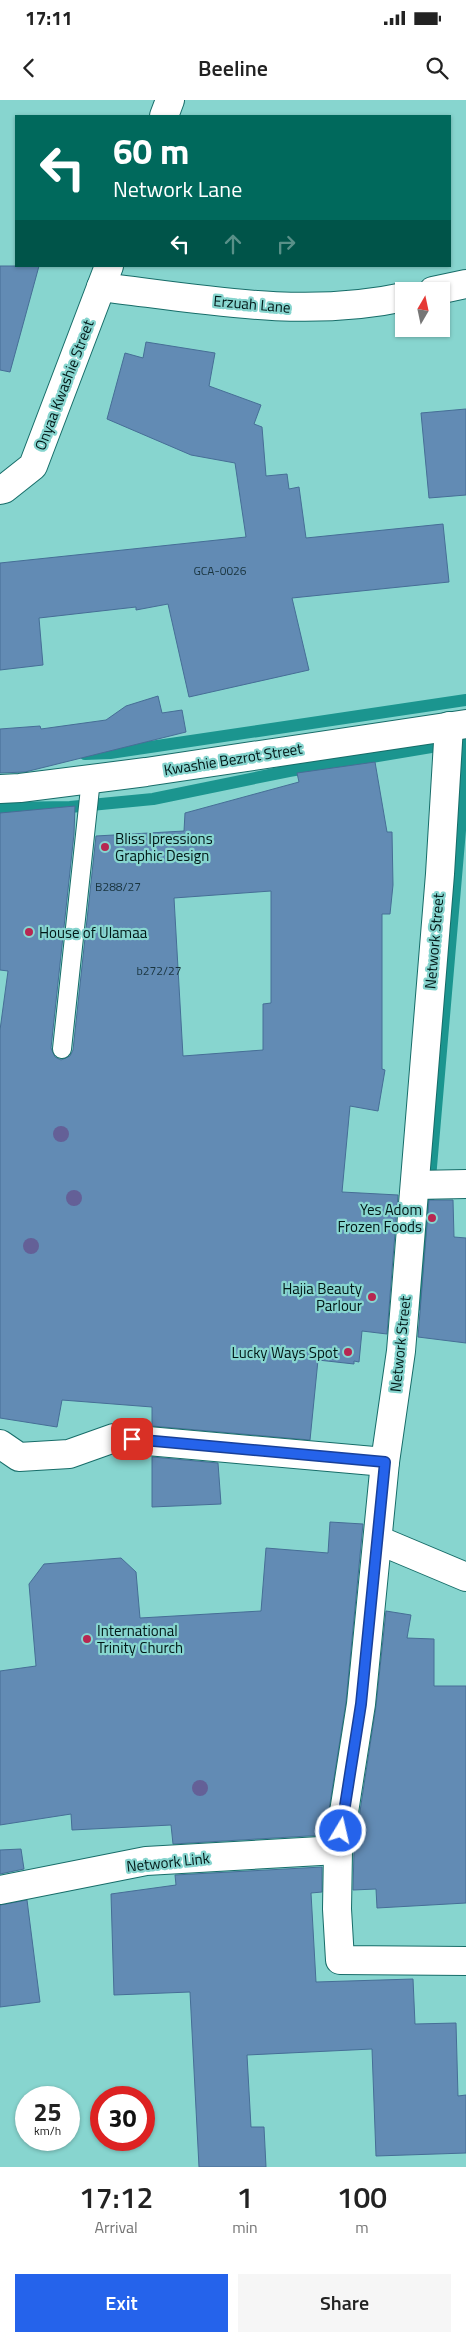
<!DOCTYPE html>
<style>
body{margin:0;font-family:"Titillium Web",sans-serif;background:#f6f6f6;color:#222;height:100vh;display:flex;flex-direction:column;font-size:19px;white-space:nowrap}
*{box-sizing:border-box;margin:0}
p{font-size:16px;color:#767676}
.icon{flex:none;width:28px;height:28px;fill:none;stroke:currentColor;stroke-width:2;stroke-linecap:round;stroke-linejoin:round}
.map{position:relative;height:2067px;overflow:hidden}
.drawer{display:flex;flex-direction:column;background:#fff;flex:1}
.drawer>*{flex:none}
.hud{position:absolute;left:15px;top:15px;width:436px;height:152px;border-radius:0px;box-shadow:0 1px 4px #0004;background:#00695c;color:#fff;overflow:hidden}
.needle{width:32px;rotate:9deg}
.tools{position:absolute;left:395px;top:182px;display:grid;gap:10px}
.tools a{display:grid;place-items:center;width:55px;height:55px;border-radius:0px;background:#fff;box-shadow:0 1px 4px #0004;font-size:25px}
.speed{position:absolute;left:15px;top:1986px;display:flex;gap:10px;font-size:25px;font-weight:700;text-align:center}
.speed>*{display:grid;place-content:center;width:65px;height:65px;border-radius:50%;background:#fff;box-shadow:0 1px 4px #0004;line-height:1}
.speed small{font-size:12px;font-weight:400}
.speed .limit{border:8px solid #d22;background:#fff;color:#111}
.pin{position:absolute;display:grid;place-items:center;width:42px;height:42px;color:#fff;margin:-21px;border-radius:10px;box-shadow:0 2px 8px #0006}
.me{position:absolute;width:55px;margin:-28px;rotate:9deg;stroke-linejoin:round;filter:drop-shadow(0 0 4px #0008)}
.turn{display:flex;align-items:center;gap:18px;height:105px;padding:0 15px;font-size:22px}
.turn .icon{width:65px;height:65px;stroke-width:2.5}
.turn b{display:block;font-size:35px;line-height:42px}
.lanes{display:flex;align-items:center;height:48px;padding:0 15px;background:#0003;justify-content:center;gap:25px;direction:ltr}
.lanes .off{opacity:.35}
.eta{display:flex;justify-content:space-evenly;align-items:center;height:85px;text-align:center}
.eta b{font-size:30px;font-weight:600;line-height:35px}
.cta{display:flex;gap:10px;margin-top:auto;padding:10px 15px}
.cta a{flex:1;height:58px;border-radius:0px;background:#2563eb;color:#fff;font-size:20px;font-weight:600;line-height:58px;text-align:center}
.cta a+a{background:#f6f6f6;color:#222}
.status{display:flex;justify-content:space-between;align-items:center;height:35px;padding:0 25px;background:#fff;direction:ltr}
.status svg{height:14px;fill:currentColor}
header{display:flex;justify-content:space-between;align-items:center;height:65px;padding:0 15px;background:#fff;font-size:22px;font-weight:600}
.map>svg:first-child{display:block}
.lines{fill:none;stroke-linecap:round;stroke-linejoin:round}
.stream{stroke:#1b958f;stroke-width:12}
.building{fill:#628bb4;stroke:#466e96;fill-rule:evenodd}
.lane-casing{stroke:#176d69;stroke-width:20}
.street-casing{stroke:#176d69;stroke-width:30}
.secondary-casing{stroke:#176d69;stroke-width:30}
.lane{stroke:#fff;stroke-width:18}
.street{stroke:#fff;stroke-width:28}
.secondary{stroke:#fff;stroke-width:28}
.tree{fill:#646097}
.route-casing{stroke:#184099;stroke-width:12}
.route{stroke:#2563eb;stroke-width:9}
.poi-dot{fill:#b72751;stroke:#87d5cf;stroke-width:2}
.labels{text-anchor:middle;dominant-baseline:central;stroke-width:4.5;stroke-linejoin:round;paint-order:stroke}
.number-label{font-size:12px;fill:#19343e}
.street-label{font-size:15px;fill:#011716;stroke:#87d5cf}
.poi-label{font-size:15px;fill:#011716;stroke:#87d5cf;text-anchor:start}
</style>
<div class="status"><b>17:11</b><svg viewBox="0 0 49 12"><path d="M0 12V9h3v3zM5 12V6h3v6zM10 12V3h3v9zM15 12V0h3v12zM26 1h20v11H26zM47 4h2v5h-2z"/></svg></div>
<header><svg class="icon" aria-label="back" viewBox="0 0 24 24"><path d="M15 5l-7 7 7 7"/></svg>Beeline<svg class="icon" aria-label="search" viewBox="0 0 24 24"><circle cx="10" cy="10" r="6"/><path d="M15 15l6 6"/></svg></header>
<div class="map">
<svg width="466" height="2067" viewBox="0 0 466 2067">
<rect width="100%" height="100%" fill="#87d5cf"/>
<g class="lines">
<g class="stream">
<polyline points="85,654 110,653 466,600"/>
<polyline points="0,708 70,707 153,699 289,671 449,644"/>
<polyline points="417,1205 421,1183 462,707 466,643"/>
</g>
</g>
<g class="building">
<polygon points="0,166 39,166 10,272 0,270"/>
<polygon points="146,242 215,253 209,286 261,305 254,324 262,327 266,376 287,374 289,389 299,387 306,438 443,424 449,482 292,498 309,570 189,597 168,504 136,510 136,507 39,518 43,565 0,570 0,463 246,437 235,363 191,355 107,319 125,253 143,258"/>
<polygon points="466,309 466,395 429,398 421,313"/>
<polygon points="158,596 162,613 182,610 186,632 25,672 0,673 0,629 40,626 41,629 106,620 126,606"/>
<path d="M375 662 387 732H392L393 785 390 814H382V969L385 970 378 1011 350 1006 342 1092 398 1095 387 1234 362 1231 359 1262 354 1261V1264L318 1260 310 1340 152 1326V1307L62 1300 57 1327 0 1318V930L8 871 0 870V713L75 706 74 734 51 948 55 957 61 960 70 956 73 950 96 736 184 731 185 713 299 682 297 673ZM271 791V903L263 904V950L183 956 174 798Z"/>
<polygon points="429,1100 453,1100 454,1137 466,1138 466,1243 418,1237"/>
<polygon points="152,1357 218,1363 221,1404 152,1407"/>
<polygon points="330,1422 363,1424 346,1602 325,1735 173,1744 171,1725 72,1730 71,1714 0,1725 0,1571 36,1566 29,1484 44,1464 121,1458 136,1472 140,1518 261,1511 266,1448 328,1453"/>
<polygon points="386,1511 411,1515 407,1538 434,1539 434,1586 466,1586 466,1803 377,1808 376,1789 353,1790 354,1751 376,1606"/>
<polygon points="21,1749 24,1769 0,1774 0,1750"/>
<polygon points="322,1767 322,1792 311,1793 316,1882 413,1879 415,1924 456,1923 458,1996 466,1995 466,2053 376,2056 372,1949 247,1955 251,2027 264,2027 266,2067 199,2067 190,1892 114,1895 111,1794 176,1785 175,1775"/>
<polygon points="27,1800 40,1902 0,1907 0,1805"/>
</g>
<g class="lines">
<g class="lane-casing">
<polyline id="lane" points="62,949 91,679"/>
</g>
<g class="street-casing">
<g id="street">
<polyline points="164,16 170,0"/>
<path d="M101 187C201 199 304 219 404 197"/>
<polyline points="433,191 466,184"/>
<polyline points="0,390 4,389 33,366 109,166"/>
<polyline points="449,626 440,774 401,1251 385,1362 361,1604 338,1750 337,1809 340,1860 466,1861"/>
<polyline points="415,1085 466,1084"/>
<polyline points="0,1344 19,1357 69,1354 114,1338 385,1362"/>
<polyline points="378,1440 466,1477"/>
<polyline points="0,1790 146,1761 338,1750"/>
</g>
</g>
<g class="secondary-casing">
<polyline id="secondary" points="0,689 20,688 146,672 466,624"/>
</g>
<use href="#lane" class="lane"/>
<use href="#street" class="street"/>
<use href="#secondary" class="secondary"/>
</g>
<g class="tree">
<circle cx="61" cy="1034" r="8"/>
<circle cx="74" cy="1098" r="8"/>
<circle cx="31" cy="1146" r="8"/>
<circle cx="200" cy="1688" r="8"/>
</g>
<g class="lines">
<g class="route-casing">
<polyline id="route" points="132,1339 385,1362 361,1604 341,1731"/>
</g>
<use href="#route" class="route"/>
</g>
<g class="poi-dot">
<circle cx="105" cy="747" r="5"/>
<circle cx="29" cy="832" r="5"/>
<circle cx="432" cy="1118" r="5"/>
<circle cx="372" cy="1197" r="5"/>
<circle cx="348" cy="1252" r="5"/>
<circle cx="87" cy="1539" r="5"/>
</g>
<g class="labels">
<g class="number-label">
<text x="220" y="470">GCA-0026</text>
<text x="118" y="786">B288/27</text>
<text x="159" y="870">b272/27</text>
</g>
<g class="street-label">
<text transform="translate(252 204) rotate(5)">Erzuah Lane</text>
<text transform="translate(64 285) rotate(-69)">Onyaa Kwashie Street</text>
<text transform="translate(233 659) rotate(-9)">Kwashie Bezrot Street</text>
<text transform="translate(434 841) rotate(-85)">Network Street</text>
<text transform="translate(400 1244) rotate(-84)">Network Street</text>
<text transform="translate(168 1762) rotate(-6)">Network Link</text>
</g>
<g class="poi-label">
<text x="115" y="738">Bliss Ipressions<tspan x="115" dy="17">Graphic Design</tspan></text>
<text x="39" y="832">House of Ulamaa</text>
<text x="422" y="1109" text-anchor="end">Yes Adom<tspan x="422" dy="17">Frozen Foods</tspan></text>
<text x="362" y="1188" text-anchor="end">Hajia Beauty<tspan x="362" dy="17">Parlour</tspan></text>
<text x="338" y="1252" text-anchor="end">Lucky Ways Spot</text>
<text x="97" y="1530">International<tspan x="97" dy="17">Trinity Church</tspan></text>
</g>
</g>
</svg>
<div class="tools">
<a><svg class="needle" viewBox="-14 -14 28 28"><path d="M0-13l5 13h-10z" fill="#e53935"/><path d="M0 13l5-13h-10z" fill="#767676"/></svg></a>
</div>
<div class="speed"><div>25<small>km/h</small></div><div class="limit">30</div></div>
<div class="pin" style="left:132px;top:1339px;background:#d93025"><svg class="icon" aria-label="arrive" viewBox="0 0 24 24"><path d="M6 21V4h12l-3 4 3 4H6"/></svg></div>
<svg class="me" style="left:341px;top:1731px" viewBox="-20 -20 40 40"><circle r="17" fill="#2563eb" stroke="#fff" stroke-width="3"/><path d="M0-11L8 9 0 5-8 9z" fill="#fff"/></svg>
<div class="hud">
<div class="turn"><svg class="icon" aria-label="left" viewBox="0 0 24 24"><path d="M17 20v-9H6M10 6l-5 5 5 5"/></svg><div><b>60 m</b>Network Lane</div></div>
<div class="lanes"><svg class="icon" aria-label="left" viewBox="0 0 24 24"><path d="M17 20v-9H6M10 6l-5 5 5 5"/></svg><svg class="icon off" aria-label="ahead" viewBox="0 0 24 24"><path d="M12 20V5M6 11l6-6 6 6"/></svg><svg class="icon off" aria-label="right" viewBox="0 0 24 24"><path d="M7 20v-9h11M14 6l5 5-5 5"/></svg></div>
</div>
</div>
<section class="drawer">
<div class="eta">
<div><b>17:12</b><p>Arrival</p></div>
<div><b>1</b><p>min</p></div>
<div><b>100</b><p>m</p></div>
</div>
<div class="cta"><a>Exit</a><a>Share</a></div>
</section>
